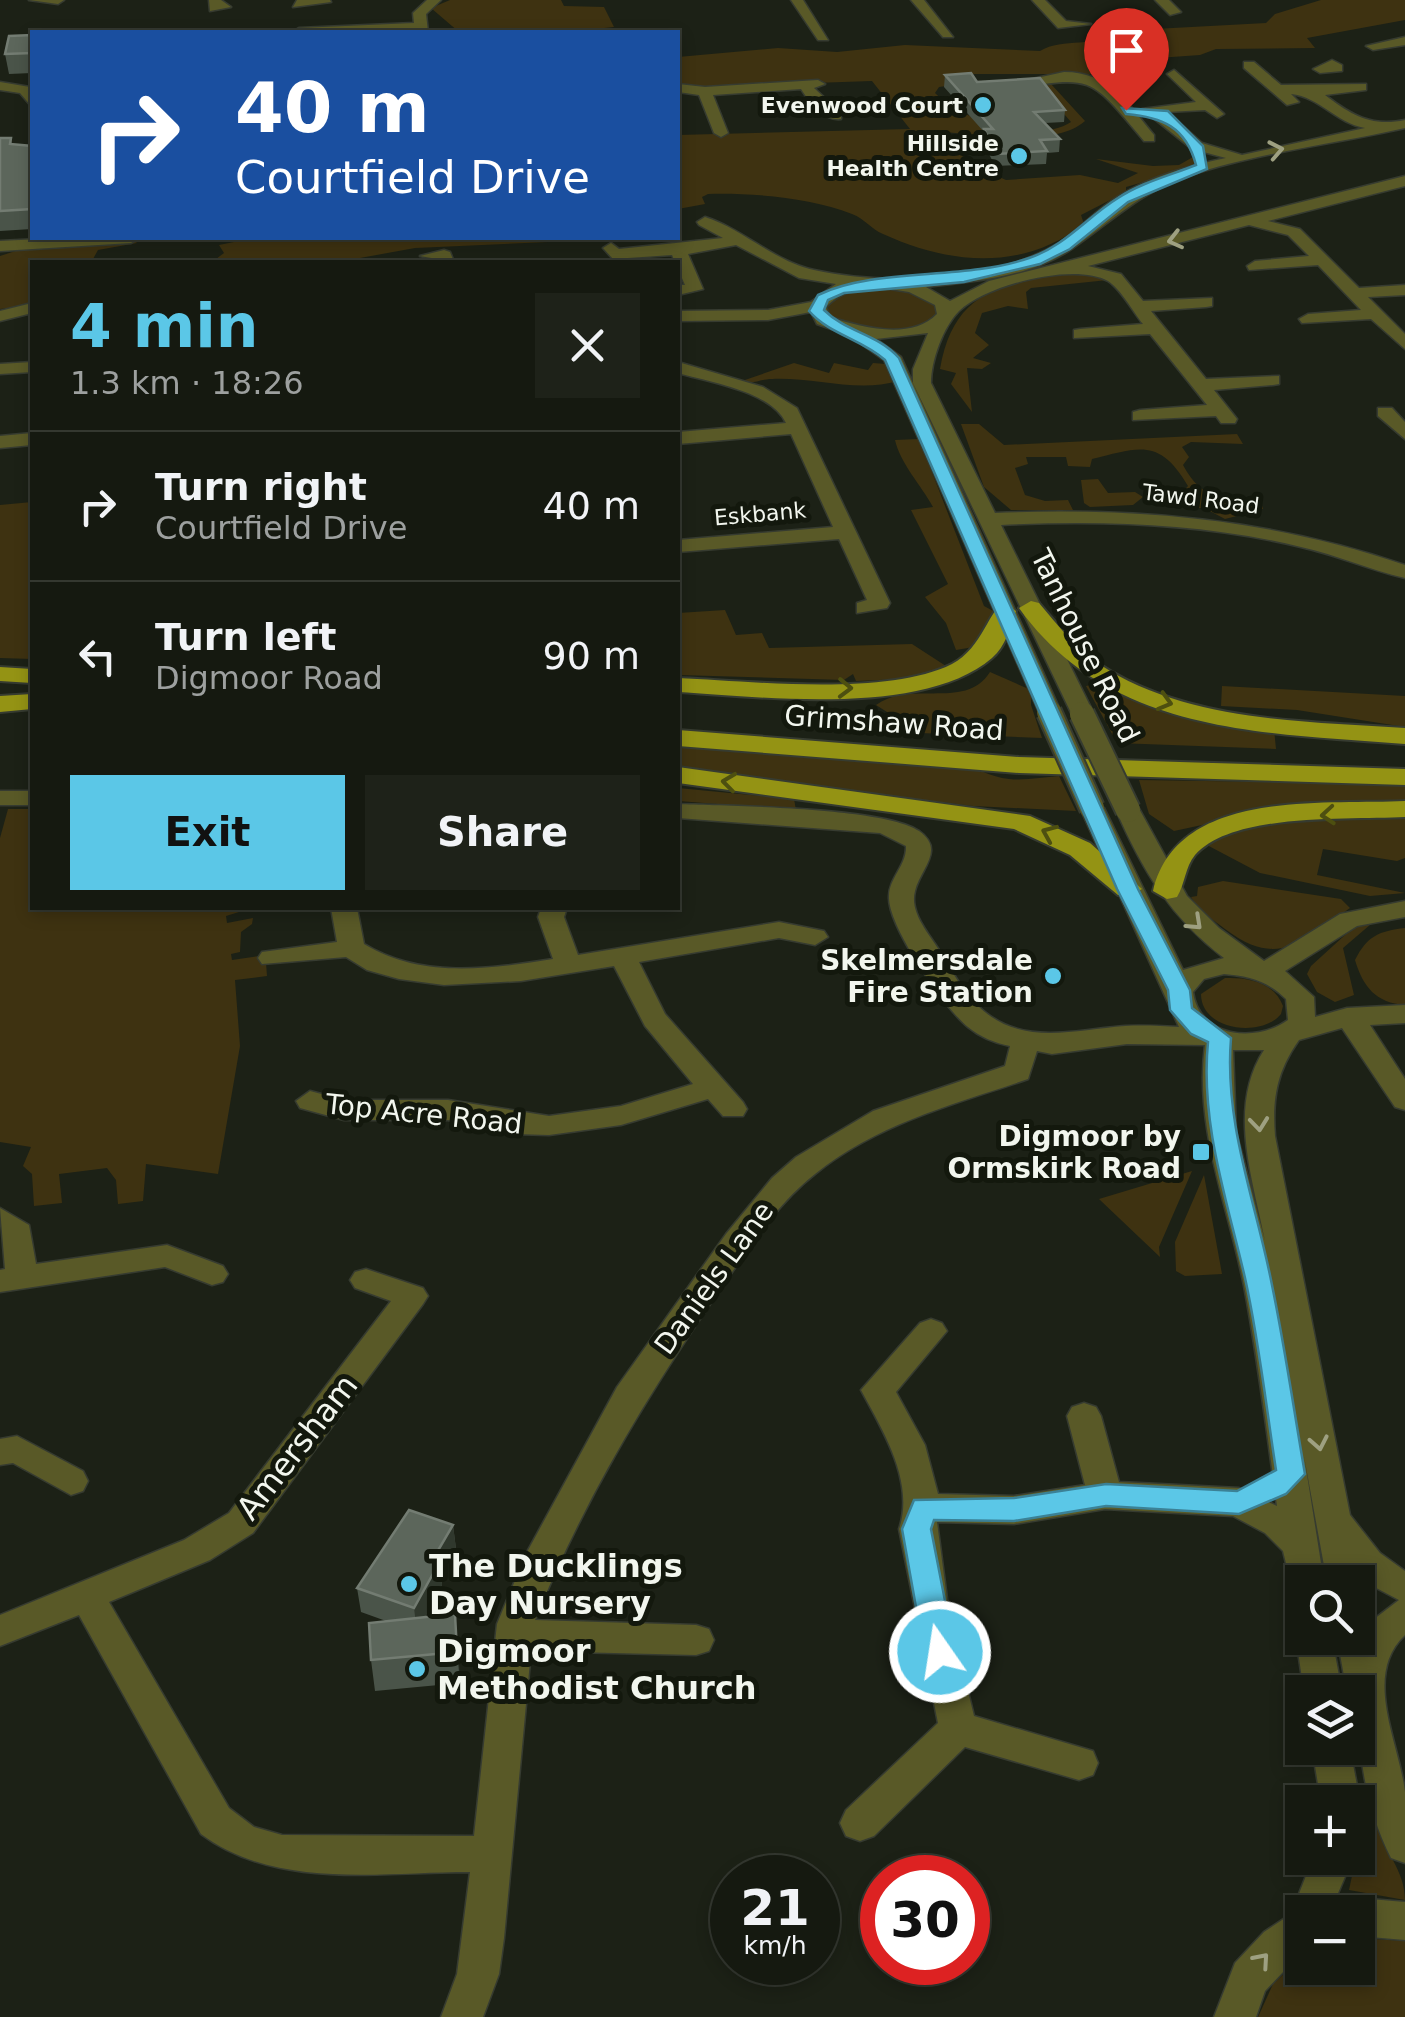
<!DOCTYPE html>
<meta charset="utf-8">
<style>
body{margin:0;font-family:"DejaVu Sans",sans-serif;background:#1e2219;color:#f1f3f6;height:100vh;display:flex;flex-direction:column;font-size:38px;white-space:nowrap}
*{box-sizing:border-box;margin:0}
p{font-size:32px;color:#9da09f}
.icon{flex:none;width:55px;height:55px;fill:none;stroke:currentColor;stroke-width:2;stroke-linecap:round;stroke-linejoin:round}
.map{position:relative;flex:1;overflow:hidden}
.side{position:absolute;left:30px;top:260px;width:650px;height:650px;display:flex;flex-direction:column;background:#151910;border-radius:0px;box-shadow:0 5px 15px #0003,0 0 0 2px #343830}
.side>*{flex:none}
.guide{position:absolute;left:30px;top:30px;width:650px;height:210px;border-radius:0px;box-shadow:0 5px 15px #0003,0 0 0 2px #343830;background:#1a4fa0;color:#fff;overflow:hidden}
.tools{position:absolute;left:1285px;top:1565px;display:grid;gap:20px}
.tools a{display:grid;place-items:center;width:90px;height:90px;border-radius:0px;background:#151910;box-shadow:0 5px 15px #0003,0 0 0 2px #343830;font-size:50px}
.speed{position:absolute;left:710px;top:1855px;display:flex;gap:20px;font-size:50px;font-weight:700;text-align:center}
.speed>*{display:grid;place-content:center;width:130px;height:130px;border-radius:50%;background:#151910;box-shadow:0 5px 15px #0003,0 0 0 2px #343830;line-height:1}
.speed small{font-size:25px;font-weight:400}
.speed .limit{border:15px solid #d22;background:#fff;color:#111}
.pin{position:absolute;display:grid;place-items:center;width:85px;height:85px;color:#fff;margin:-102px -42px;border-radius:50% 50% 50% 0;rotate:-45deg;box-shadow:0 0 10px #0007}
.pin .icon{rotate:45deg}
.me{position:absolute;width:110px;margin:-55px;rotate:347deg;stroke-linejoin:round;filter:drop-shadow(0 0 8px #0008)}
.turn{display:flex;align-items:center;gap:35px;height:210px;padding:0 40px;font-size:45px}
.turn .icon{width:130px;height:130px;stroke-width:2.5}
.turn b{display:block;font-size:70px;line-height:85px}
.round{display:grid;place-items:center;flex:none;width:105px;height:105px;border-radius:0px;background:#1e2219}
.overview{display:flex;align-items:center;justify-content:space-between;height:170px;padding:0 40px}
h1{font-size:60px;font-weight:600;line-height:75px;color:#5bc7e7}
.primary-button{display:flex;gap:20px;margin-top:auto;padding:20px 40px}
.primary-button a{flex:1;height:115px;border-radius:0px;background:#5bc7e7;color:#111;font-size:40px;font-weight:600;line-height:115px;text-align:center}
.primary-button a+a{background:#1e2219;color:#f1f3f6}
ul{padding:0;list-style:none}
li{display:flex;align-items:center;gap:30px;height:150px;padding:0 40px;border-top:2px solid #343830}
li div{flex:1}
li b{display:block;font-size:38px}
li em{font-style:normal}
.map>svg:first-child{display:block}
.green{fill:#3e3211}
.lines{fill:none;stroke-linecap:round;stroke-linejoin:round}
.minor-casing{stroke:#363b30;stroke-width:3}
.major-casing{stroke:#363b30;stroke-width:4}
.minor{fill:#595927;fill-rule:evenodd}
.major{fill:#949314;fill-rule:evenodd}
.minor-bridge-casing{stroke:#363b30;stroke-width:28;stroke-linecap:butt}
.minor-bridge{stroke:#595927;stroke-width:24}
.wall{fill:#4a5449}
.shaded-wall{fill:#30382d}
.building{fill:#5c665b;stroke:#737c72;stroke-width:2.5}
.oneway{stroke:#9ea081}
.oneway2{stroke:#4d4f10}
.route{fill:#5bc7e7;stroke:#3b8196;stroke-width:2.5}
.poi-dot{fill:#5bc7e7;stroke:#13180d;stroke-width:4}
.labels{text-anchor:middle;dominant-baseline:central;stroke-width:10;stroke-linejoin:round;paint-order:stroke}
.far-poi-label{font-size:22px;font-weight:bold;fill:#f2f6ee;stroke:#13180d;text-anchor:end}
.far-street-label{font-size:22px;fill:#f2f6ee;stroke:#13180d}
.street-label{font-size:28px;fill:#f2f6ee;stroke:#13180d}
.poi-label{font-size:28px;font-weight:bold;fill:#f2f6ee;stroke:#13180d;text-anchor:end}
.near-street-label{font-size:32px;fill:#f2f6ee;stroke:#13180d}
.near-poi-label{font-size:32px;font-weight:bold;fill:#f2f6ee;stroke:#13180d;text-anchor:start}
</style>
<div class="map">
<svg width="1405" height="2017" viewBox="0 0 1405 2017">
<rect width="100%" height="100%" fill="#1c2116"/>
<g class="green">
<polygon points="450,0 561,0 564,6 604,7 614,27 566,32 459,32 431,8"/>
<path d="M1321 0H1405V20L1307 38 1315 48 1216 49 1200 55 1101 62 1095 65 1099 74H956L960 84 939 87 935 93C963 121 1035 145 1071 122L1038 84H1051L1085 121C1054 149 972 133 932 131L983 170 1006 180 1080 175 1118 183 1138 173 1096 159 1153 166 1179 165 1193 157 1186 144H1200L1205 152 1201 166 1126 187V192L1081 215 1084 224C1023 271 951 265 883 234 871 229 865 219 852 214 809 197 753 193 708 194L702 197 705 204 678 209V135L910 129 872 81 697 87 678 85V57L778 48 837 52 905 45 1040 51C1063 37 1097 49 1117 31L1266 23 1275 14Z"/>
<polygon points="254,238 557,238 548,242 415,248 338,262 212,262 224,253 219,245"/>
<polygon points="134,240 137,243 98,250 93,259 172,262 32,262 32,305 0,309 0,256 31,246"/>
<path d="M1074 271 1108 280 1031 288 1026 292 1028 309 1008 306 982 313 975 333 989 345 973 358 991 363 982 369 967 368 972 412 951 384 956 373 940 369C954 288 1004 284 1074 271Z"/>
<path d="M874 286C901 288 925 289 940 313 907 341 871 329 832 320L823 305 840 292Z"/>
<path d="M794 363 829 373 834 363 868 370 873 363 886 364 898 381C858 393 813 377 772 379 760 379 754 385 742 381Z"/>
<path d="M961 424H979L1004 445 1237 434 1243 444 1191 442 1182 447 1189 457 1183 465C1203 502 1222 497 1261 502L1263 509H1237V516L1225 519 1204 508H1190L1180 495 1188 486C1159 437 1139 448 1092 459L1090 467 1068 466 1066 457H1026L1028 464 1015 468 1025 495 1045 501 1068 500 1073 510H1011L984 487Z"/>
<path d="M919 439 984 606 995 612 980 646 956 650 946 623 925 597 948 584 911 510 933 507C921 485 900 463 895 440Z"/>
<polygon points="1098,479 1108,493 1135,492 1143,497 1133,505 1090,507 1084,503 1081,480"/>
<polygon points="32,502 32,659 0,658 0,505"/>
<polygon points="725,610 736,635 762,633 769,648 912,644 949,668 903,679 856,681 853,674 844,680 678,675 678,613"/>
<path d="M990 672 1031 690V705L1042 738 920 733 876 705C910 679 966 711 990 672Z"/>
<polygon points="1099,683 1191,715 1274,729 1276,749 1117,743 1086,686"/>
<polygon points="1222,686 1405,696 1405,727 1297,710 1221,706"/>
<path d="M678 744 946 767C971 762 987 777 1009 779 1025 781 1043 777 1059 776L1076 811 973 806 678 769Z"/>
<polygon points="1139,780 1405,784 1405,803 1216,822 1174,831 1149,814"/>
<polygon points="678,788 794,799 796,810 678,801"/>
<polygon points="8,809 32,809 32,908 239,908 239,912 226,916 227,923 253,918 252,924 241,932 240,952 231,954 232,960 259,956 266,963 267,976 235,980 240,1046 218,1174 146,1164 143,1201 118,1204 116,1180 107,1168 59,1174 62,1203 34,1206 32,1174 23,1166 31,1147 0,1142 0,838"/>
<polygon points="1405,812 1405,858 1397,861 1323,849 1317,875 1405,893 1370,896 1260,873 1205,844 1257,825"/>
<path d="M1223 881 1341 899 1350 908C1303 940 1279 970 1225 929 1212 919 1199 911 1191 897L1197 896 1198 887Z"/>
<polygon points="1370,920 1371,924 1343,948 1354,995 1335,1002 1317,992 1307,974 1311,966 1356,925"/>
<path d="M1405 928V1005C1376 1003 1363 987 1355 960 1367 936 1379 931 1405 928Z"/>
<path d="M1225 978C1248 977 1274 982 1283 1006L1281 1014C1262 1038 1201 1031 1201 994Z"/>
<polygon points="1192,1171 1159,1247 1160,1257 1099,1199"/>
<polygon points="1204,1175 1222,1274 1185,1276 1176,1271 1175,1242"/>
<path d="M1364 1820 1375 1821C1383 1850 1405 1870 1405 1900L1349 1890Z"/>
<polygon points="1358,1938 1405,1941 1405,2017 1258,2017 1273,1984 1302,1957 1302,1968 1358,1968"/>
</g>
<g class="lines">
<g class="minor-casing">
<g id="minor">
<polygon points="29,0 64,0 58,4"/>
<polygon points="209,0 221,0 231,7 210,11"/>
<polygon points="297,0 330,0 331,2 293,7"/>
<polygon points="427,0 441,0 426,14 428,32 292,32 299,28 414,23 413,13"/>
<polygon points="791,0 803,0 828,40 818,40"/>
<polygon points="911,0 924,0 953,37 943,37"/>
<polygon points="1032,0 1045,0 1066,21 1091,24 1058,28"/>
<polygon points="1155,0 1169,0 1181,12 1170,15"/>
<polygon points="1405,37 1405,45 1373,50 1366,46"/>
<polygon points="1332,60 1342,65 1342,71 1320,73 1313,69"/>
<path d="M1244 62H1254L1281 85 1366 84V90L1325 95C1351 115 1371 127 1405 120V128C1335 144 1255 153 1188 176 1142 191 1112 221 1073 248 1031 277 975 281 926 287L950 301 989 281 1405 176V186L1268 221 1300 229 1359 288 1405 285V295L1368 297 1405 334V349L1371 319 1302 323 1299 319 1308 314 1361 310 1318 265 1249 270 1247 266 1255 261 1309 256 1288 235 1249 225 1088 266 1121 274 1143 301 1212 298V306L1206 307 1151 311 1206 379 1279 376V384L1273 385 1214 390 1237 419 1235 423H1221L1216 416 1133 420V412L1140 410 1207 405 1150 334 1074 338V330L1080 329 1143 324C1133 312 1121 289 1108 281 1074 262 986 285 959 311 943 327 931 361 931 383L995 513C1136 507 1271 519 1405 565V578C1370 570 1337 555 1301 547 1203 523 1101 520 1001 525L1094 714 1090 719H1074L913 383V369L928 333 876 339 901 357 1061 712 1057 717H1041L884 360 849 335 817 324 811 312 768 320 678 321V311L768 310 811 302 836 284 799 278 736 245 688 254 703 289 678 295V285H685L672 255 613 259 603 248 611 243 619 249 723 238 699 225 697 222 705 217C743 229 775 262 814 270 885 286 995 282 1059 243 1080 229 1097 209 1119 196 1152 176 1189 166 1226 158L1192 149 1142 109 1196 102 1167 74 1174 70 1224 114 1217 118 1205 110 1167 112 1202 143 1242 155 1365 128C1336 123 1320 97 1291 94L1299 102 1287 105 1244 68ZM878 287 909 292 935 305 937 314C911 341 861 327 830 317L826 307C841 291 857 289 878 287Z"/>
<path d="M1064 72C1110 72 1128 104 1154 135V141H1144C1088 74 1093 76 1007 90L1000 86Z"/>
<path d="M818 80 825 84 814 88 841 113V119C823 121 810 103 801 89L713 95 728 133 721 137 714 133 699 95 678 92V84L705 87Z"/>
<polygon points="0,82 30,87 32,107 20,93 0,90"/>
<polygon points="59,238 139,238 131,243 0,251 0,241"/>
<polygon points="444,250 450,252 454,262 420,256"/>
<polygon points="32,303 32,313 0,321 0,311"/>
<polygon points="32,362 32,372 0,374 0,364"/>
<path d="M678 362 763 387 797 408 890 603 887 608 857 613V603L867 600 839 539 678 552V540L833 527 791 434 678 444V432L786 423C771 391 709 382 678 373Z"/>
<polygon points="1378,408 1392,408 1405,422 1405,439 1378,416"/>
<polygon points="32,433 32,445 0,448 0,436"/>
<rect x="0" y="791" width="32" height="14"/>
<path d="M1092 801 1104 808 1183 970 1224 958C1171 918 1142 870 1116 810L1119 805H1137L1187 896 1219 928 1264 961 1340 914 1405 901V917L1357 926 1285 971 1314 997 1315 1017 1347 1008 1405 1005V1023L1370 1025 1405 1079V1110L1395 1107 1342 1028 1299 1040C1277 1071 1272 1098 1275 1136L1350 1515 1380 1553 1405 1571V1635C1362 1675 1399 1742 1405 1792 1405 1815 1405 1840 1405 1863L1391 1858C1364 1804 1358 1752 1358 1692H1347L1337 1638H1358V1623L1365 1626 1399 1600 1363 1581 1358 1593V1582H1327L1304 1456 1324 1582H1302V1596L1293 1592 1283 1551 1265 1533 1233 1516 1105 1509 1014 1524 937 1522 949 1614 974 1716 1093 1751 1098 1763 1093 1775 1079 1780 965 1747 874 1836 860 1841 846 1836 840 1823 846 1810 938 1723 899 1529C915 1482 883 1431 861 1390L920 1323 931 1319 942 1323 947 1331 896 1392 925 1445 938 1494 1014 1496 1085 1485 1067 1416 1072 1407 1084 1403 1096 1407 1101 1416 1119 1482 1239 1488 1277 1506C1267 1433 1258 1359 1244 1286 1228 1205 1194 1128 1205 1045L1127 1044 1052 1054 1037 1051 1028 1079C955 1104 876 1124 815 1174 774 1206 745 1254 715 1297 644 1400 582 1504 535 1620L696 1625 709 1629 714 1640 709 1651 696 1655 531 1651 504 1938 499 1974 483 2017H441L457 1974 470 1872C380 1872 276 1890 201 1834L79 1615 0 1646V1615L184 1540 229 1513 391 1301 355 1288 350 1280 355 1272 366 1269 423 1288 428 1296 423 1304 253 1533 210 1560 109 1602 229 1808 254 1827 282 1835 474 1836 497 1624 526 1554 617 1387 726 1234 772 1178 796 1157 873 1111 1005 1066 1010 1046C995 1043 980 1037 968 1027 945 1009 887 925 889 896 889 878 907 865 906 846L880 833 678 818V804C727 806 884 807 919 831 946 850 920 869 915 891 909 913 930 935 941 953 951 969 961 989 975 1003 1018 1048 1071 1030 1125 1026 1143 1025 1161 1026 1179 1027L1080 808ZM1224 974C1249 976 1268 981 1286 999L1288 1020C1255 1044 1199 1037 1193 992L1204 979ZM1233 1050H1264C1227 1107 1253 1179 1265 1241L1236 1132Z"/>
<path d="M331 908H357L364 944C421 979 489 969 553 959L538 917 541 908H567L564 917 578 955 779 922 824 931 828 937 815 945 779 938 639 962 665 1014 743 1102 747 1109 743 1116H723L708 1099 621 1125 549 1135 515 1134 448 1120H344L300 1108 296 1101 310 1091 344 1100H448L549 1116 621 1106 693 1084 645 1026 614 966 521 981 444 985 399 979 367 970 346 957 262 964 258 958 262 952 337 942Z"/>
<polygon points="0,1208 29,1225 36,1264 167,1245 223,1266 228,1274 223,1282 212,1285 165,1267 0,1292 0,1270 5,1269"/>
<polygon points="17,1436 83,1471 88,1481 83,1491 71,1495 13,1463 0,1465 0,1439"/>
<polygon points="1301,1627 1302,1638 1332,1638 1342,1692 1304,1692 1296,1638"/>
<polygon points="1312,1748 1350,1748 1360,1802 1358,1807 1358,1802 1321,1802"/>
<polygon points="1313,1858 1353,1858 1330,1912 1302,1912 1302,1952 1265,1991 1256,2017 1214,2017 1235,1963 1264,1932 1291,1914"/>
<polygon points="1358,1898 1405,1902 1405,1940 1358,1936 1358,1912 1340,1912 1344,1903"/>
</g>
</g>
<g class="major-casing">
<g id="major">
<path d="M1031 601 1039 603C1057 624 1075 648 1099 664 1186 722 1304 721 1405 728V744C1264 733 1109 734 1019 608Z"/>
<path d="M1004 604 1016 611C1010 628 1006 646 992 658 923 717 763 697 678 692V678C752 681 886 697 952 664 983 648 989 608 1004 604Z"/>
<polygon points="0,667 32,669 32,683 0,681"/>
<polygon points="32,694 32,709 0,712 0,696"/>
<polygon points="678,730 1019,757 1405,769 1405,785 1019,773 678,746"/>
<polygon points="678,767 1030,816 1090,843 1142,889 1128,897 1118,895 1070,855 1014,829 678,783"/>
<path d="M1405 801V817C1351 820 1233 812 1195 855 1185 867 1185 884 1177 897L1167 899 1153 891C1177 788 1323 805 1405 801Z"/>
</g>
</g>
<use href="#minor" class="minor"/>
<use href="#major" class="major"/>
<g class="minor-bridge-casing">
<g id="minor-bridge">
<polyline points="1049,712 1092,808"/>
<polyline points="1082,714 1128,810"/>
</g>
</g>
<use href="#minor-bridge" class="minor-bridge"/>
</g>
<g class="wall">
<polygon points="32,35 32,73 9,74 5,54"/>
<polygon points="945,75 977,82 1065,110 1064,122 1045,123 1060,139 1059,152 1047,153 1046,164 995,166 983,142 984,132 944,87"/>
<polygon points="0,138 11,138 12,144 32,146 32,229 0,231"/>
<polygon points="453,1525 456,1549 441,1573 442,1585 425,1617 455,1614 460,1683 375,1691 371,1660 386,1621 361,1612 357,1588"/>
</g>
<g class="shaded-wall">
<polygon points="453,1525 456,1549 441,1573 442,1585 417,1632 414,1608 433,1559"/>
<polygon points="455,1614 458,1645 460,1683 457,1652"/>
</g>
<g class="building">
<polygon points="32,35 32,53 5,54 9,36"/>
<polygon points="971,73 977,82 1040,78 1065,110 1034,112 1060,139 1040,140 1047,151 996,154 984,129 993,129 945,75"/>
<polygon points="0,138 11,138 10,144 32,146 32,209 0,211"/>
<polygon points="409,1510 453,1525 433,1559 440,1561 414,1608 357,1588"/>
<polygon points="455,1614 457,1652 371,1660 369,1623"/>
</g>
<defs><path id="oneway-chevron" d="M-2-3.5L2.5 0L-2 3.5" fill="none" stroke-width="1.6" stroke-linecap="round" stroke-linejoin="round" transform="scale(2.5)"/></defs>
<g class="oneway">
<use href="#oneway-chevron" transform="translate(1276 150) rotate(-11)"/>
<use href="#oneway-chevron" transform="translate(1175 240) rotate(166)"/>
<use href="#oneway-chevron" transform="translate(1195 923) rotate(43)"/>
<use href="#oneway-chevron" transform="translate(1259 1124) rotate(84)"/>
<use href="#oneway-chevron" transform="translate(1319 1443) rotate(79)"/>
<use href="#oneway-chevron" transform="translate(1262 1960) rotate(-49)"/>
</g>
<g class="oneway2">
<use href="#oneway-chevron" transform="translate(845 688) rotate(1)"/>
<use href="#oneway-chevron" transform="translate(1165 702) rotate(16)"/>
<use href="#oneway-chevron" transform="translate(729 782) rotate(-173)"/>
<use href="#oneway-chevron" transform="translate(1328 815) rotate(175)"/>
<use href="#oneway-chevron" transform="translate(1049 833) rotate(-157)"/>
</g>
<path class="route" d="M1122 108 1168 111 1203 146 1207 169 1128 202 1070 249 1040 264 964 282 844 293 828 300 824 310C846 332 878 334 899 358L1138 889 1190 990 1192 1008 1231 1038C1224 1125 1256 1202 1272 1285 1285 1348 1294 1411 1305 1474L1286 1494 1239 1514 1106 1506 1014 1521 934 1520 931 1529 955 1652 951 1661 940 1665 929 1661 924 1652 902 1529 914 1500 1014 1498 1106 1484 1237 1491 1276 1470C1266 1406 1259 1341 1245 1278 1227 1200 1200 1123 1208 1042L1191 1034 1170 1010 1168 990 1117 889 885 360C862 339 830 335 809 311L818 295C876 267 963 281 1029 258 1065 246 1087 217 1118 198 1140 183 1171 175 1196 165 1186 127 1162 117 1126 114Z"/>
<g class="poi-dot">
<circle cx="983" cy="105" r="10"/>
<circle cx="1019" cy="156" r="10"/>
<circle cx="1053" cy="976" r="10"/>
<rect x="1191" y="1142" width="20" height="20" rx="5"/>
<circle cx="409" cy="1584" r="10"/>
<circle cx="417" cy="1669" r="10"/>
</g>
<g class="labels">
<g class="far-poi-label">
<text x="963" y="105">Evenwood Court</text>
<text x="999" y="143">Hillside<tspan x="999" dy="25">Health Centre</tspan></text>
</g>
<g class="far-street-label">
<text transform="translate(1201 499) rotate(7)">Tawd Road</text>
<text transform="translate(760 514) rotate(-5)">Eskbank</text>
</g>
<g class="street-label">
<text transform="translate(1085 646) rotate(64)">Tanhouse Road</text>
<text transform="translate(894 723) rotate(4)">Grimshaw Road</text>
<text transform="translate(424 1114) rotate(6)">Top Acre Road</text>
<text transform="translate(714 1278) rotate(-54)">Daniels Lane</text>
</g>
<g class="poi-label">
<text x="1033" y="960">Skelmersdale<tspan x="1033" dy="32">Fire Station</tspan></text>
<text x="1181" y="1136">Digmoor by<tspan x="1181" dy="32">Ormskirk Road</tspan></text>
</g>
<g class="near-street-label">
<text transform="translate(297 1447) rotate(-52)">Amersham</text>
</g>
<g class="near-poi-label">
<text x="429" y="1566">The Ducklings<tspan x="429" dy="37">Day Nursery</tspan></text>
<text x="437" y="1651">Digmoor<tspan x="437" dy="37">Methodist Church</tspan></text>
</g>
</g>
</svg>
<div class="tools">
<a><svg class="icon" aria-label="search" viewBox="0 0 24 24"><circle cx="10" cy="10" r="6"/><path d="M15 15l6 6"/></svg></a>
<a><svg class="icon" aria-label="layers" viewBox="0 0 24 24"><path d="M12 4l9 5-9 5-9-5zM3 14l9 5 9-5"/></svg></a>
<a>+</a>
<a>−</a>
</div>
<div class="speed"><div>21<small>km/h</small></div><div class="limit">30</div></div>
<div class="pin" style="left:1126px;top:110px;background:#d93025"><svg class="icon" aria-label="arrive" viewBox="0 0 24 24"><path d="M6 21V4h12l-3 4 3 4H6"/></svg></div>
<svg class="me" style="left:940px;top:1652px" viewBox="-20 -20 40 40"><circle r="17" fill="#5bc7e7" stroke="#fff" stroke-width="3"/><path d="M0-11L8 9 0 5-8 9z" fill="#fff"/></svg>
<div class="guide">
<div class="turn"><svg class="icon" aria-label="right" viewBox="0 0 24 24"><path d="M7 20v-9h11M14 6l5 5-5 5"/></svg><div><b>40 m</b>Courtfield Drive</div></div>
</div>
<section class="side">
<div class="overview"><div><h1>4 min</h1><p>1.3 km · 18:26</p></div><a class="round"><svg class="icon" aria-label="close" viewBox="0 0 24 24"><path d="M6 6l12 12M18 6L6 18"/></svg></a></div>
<ul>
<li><svg class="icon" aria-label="right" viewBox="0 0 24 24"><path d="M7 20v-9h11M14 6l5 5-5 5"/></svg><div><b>Turn right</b><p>Courtfield Drive</p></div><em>40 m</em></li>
<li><svg class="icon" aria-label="left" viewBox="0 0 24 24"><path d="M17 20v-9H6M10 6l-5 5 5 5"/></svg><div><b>Turn left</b><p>Digmoor Road</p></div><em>90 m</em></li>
</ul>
<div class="primary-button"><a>Exit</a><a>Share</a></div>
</section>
</div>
